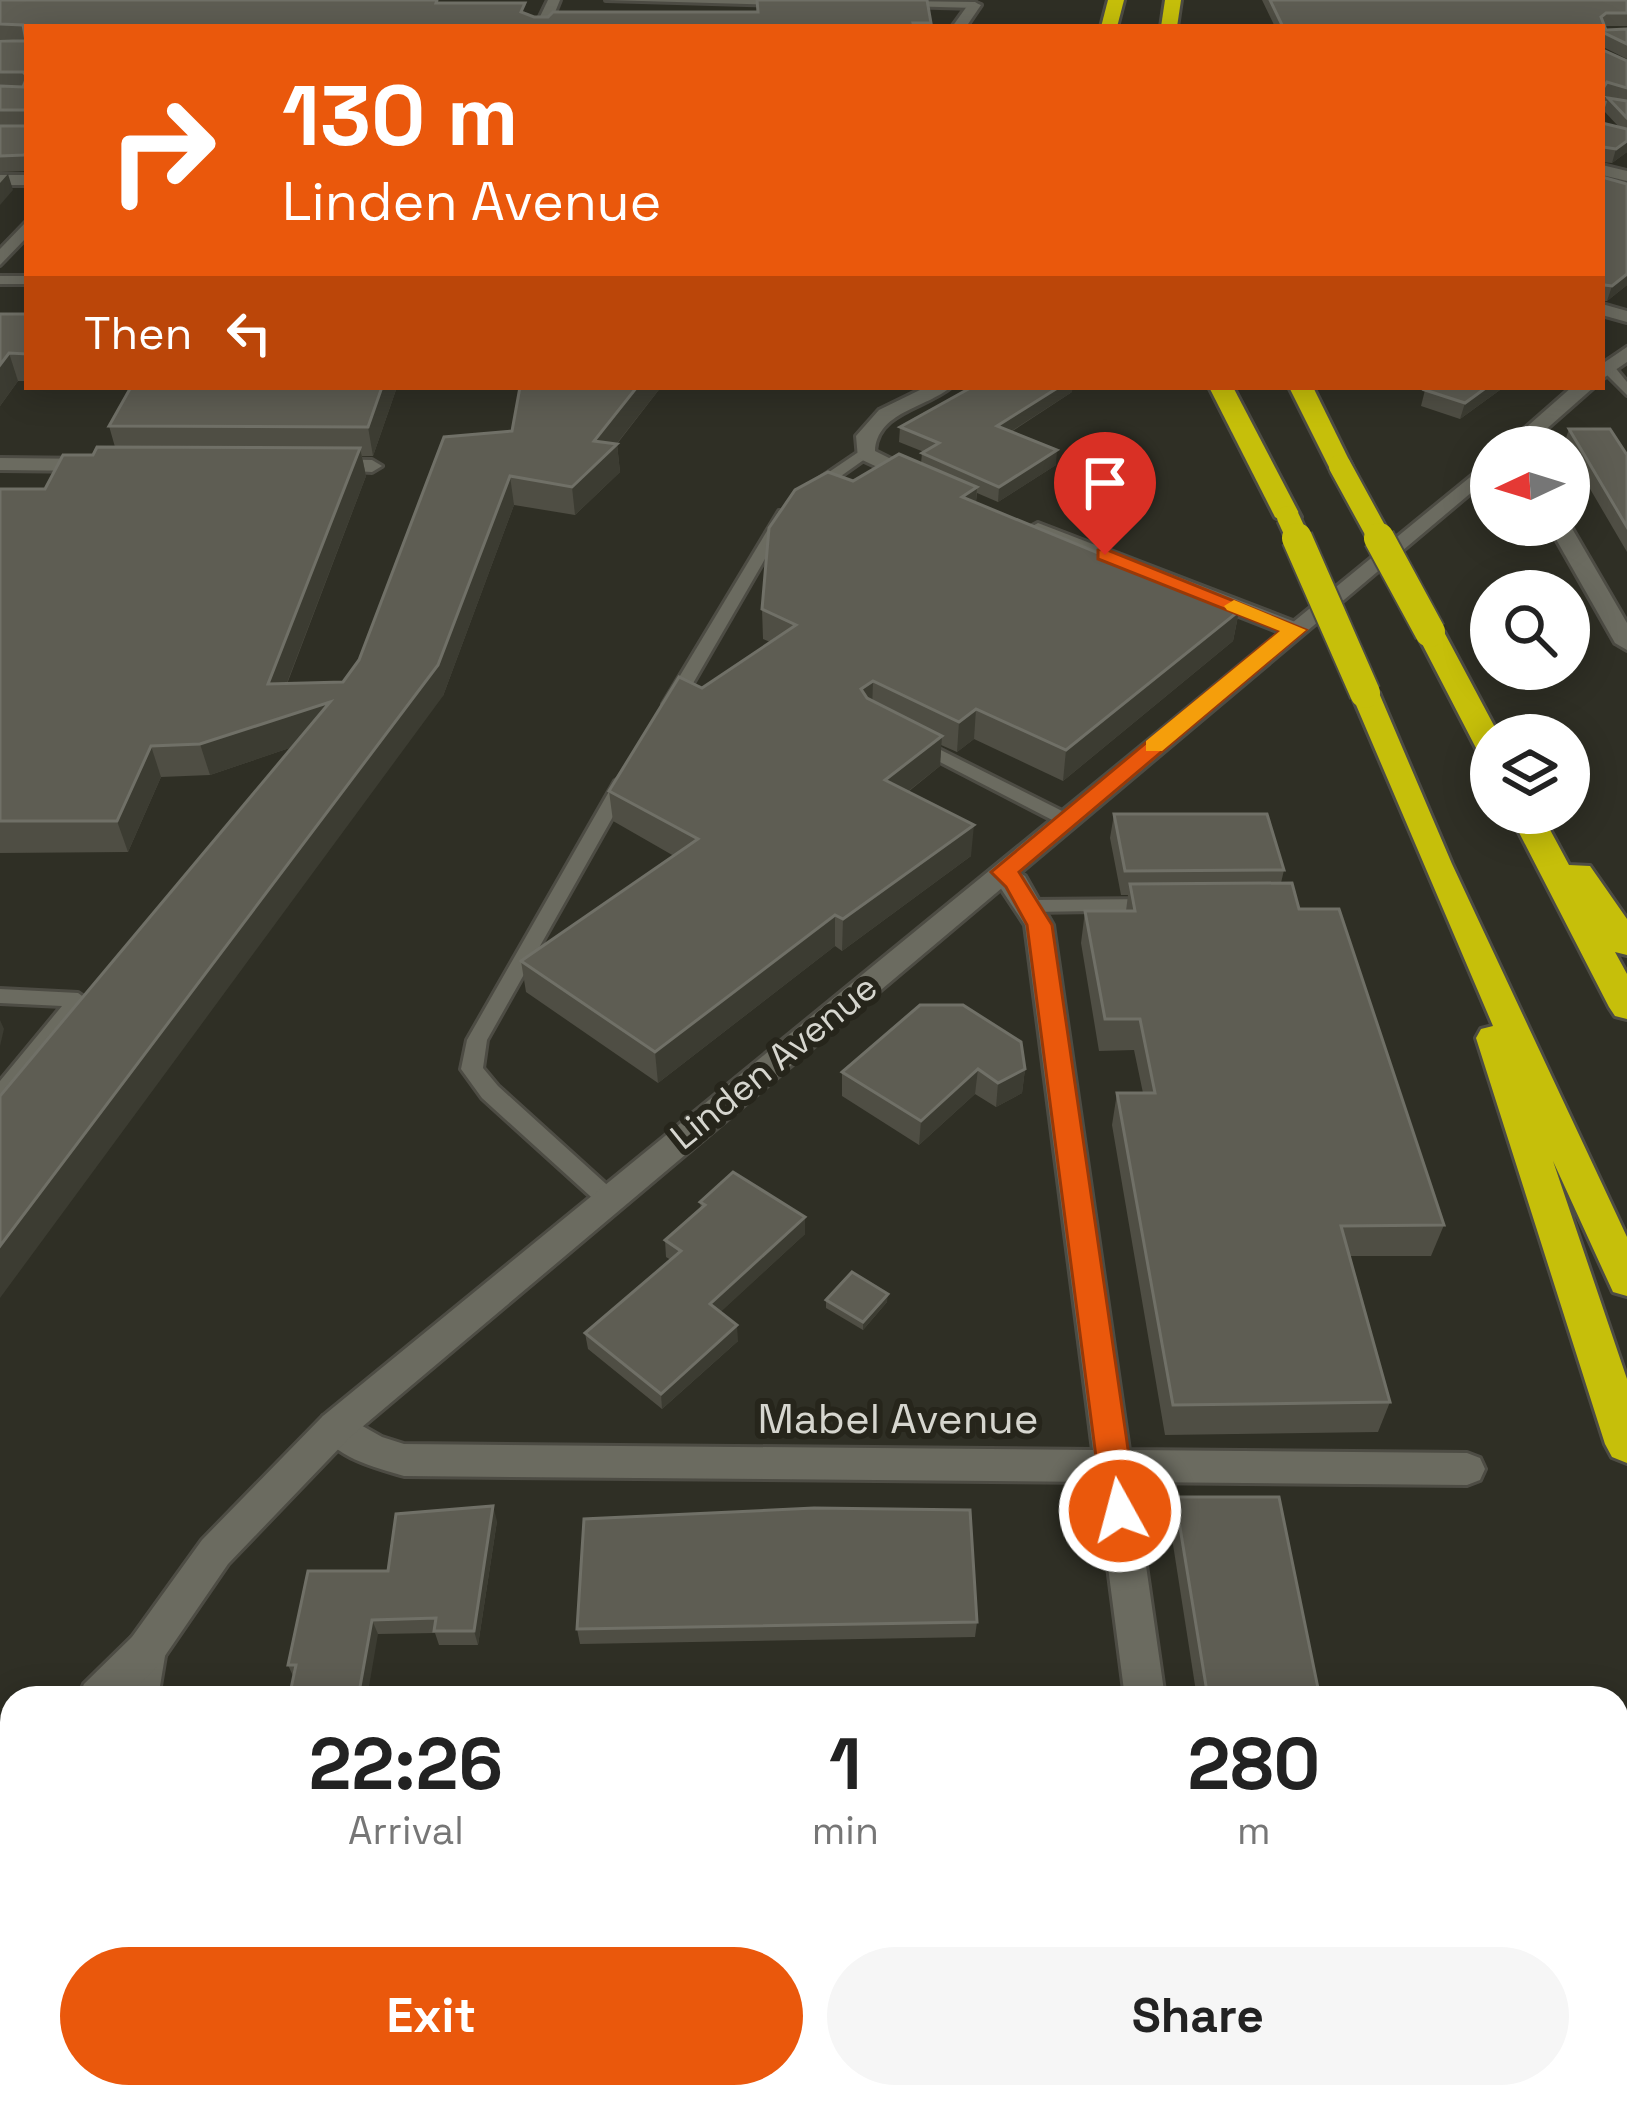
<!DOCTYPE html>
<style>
body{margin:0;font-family:"Space Grotesk",sans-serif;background:#f6f6f6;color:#222;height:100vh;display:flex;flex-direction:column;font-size:45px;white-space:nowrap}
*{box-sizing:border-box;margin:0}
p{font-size:39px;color:#767676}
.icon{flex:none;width:66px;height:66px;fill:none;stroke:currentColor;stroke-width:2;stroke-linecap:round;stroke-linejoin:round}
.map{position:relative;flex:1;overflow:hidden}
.drawer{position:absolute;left:0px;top:1686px;width:1629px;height:423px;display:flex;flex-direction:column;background:#fff;border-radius:36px 36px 0 0;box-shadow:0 6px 30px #0003}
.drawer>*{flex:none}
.hud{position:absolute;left:24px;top:24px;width:1581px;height:366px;border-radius:0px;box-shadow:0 6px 30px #0003;background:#ea580c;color:#fff;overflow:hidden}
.needle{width:78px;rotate:266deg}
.controls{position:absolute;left:1470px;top:426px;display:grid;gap:24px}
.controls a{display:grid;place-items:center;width:120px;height:120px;border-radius:50%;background:#fff;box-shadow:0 6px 30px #0003;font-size:60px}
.pin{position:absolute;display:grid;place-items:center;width:102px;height:102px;color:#fff;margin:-123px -51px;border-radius:50% 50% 50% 0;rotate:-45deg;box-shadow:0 0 12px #0007}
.pin .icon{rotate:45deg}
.me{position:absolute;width:132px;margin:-66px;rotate:353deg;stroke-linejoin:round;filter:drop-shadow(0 0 9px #0008)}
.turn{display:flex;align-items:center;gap:42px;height:252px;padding:0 60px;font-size:54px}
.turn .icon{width:156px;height:156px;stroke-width:2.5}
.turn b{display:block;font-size:84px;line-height:102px}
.then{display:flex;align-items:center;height:114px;padding:0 60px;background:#0003;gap:24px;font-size:45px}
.eta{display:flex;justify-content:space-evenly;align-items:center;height:204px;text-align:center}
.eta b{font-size:72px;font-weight:600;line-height:84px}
.action{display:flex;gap:24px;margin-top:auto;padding:24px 60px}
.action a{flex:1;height:138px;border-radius:72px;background:#ea580c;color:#fff;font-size:48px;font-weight:600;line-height:138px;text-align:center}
.action a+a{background:#f6f6f6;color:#222}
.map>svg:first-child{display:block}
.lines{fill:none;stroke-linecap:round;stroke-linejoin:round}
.service-casing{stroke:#4d4c44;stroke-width:6}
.minor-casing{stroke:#4d4c44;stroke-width:6}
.tertiary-casing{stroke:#4d4c44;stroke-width:6}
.secondary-casing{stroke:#4d4c44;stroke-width:6}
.motorway-casing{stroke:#4d4c44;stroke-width:6}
.service{fill:#6b6b60;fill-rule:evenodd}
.minor{fill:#6b6b60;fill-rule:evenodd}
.tertiary{fill:#6b6b60;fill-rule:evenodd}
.secondary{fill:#6b6b60;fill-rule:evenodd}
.motorway{fill:#c6bf0a;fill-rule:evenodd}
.motorway-bridge-far1-casing{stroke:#4d4c44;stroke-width:27;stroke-linecap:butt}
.motorway-bridge-casing{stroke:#4d4c44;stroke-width:34;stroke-linecap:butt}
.motorway-bridge-far1{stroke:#c6bf0a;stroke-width:22}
.motorway-bridge{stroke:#c6bf0a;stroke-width:30}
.wall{fill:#4f4e44}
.shaded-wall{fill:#3c3c32}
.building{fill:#5e5d53;stroke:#707067;stroke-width:3}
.route{fill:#ea580c;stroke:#983908;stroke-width:3}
.slow{fill:#f59e0b}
.labels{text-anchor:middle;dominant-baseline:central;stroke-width:12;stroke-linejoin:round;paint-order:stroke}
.street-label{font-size:36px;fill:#d6d6cf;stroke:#26251b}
.near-street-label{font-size:42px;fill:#d6d6cf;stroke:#26251b}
</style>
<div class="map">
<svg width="1627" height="2108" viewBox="0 0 1627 2108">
<rect width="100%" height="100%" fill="#2f2f25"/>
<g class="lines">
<g class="service-casing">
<g id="service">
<polygon points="606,0 786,0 788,2 783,5"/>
<polygon points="901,1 975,2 980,5 975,8 904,6"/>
<polygon points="1602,100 1627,106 1627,112 1602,106"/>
<rect x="0" y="276" width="27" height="8"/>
<polygon points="1603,365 1613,365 1627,382 1627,395 1603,371"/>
<polygon points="860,451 872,454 817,493 807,493 807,487"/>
<polygon points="779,511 791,514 681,704 678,708 666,708 663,704"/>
<polygon points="917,738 1072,816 1075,820 1066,826 1060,824 911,747 908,743"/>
<polygon points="624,776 633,781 487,1040 483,1068 498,1086 616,1193 619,1199 616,1205 600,1205 482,1098 461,1069 467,1040 615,781"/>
<polygon points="1154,899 1164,905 1161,910 1031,912 1021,906 1031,900"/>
<polygon points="0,989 78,993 88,1000 8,1102 0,1104 0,1081 62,1006 0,1003"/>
</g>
</g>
<g class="minor-casing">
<g id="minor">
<polygon points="548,0 560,0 549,27 535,27"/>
<polygon points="970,2 981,5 966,27 952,27"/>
<polygon points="1602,165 1627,171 1627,181 1602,175"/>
<rect x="0" y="175" width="27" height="10"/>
<polygon points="27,221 27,237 0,265 0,249"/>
<polygon points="1602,304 1627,311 1627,322 1602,315"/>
<path d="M926 387H951C926 408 877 412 875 451L923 475V483L916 485 858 458 856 436 879 410Z"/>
<polygon points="0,458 96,459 106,465 96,471 0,470"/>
<polygon points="324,459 372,460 382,466 372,472 317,469 317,461"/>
<polygon points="1038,523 1303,625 1307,630 1295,637 1287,635 1030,534 1027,529"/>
<polygon points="1548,525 1570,525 1627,623 1627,650 1615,643"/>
<path d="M1004 863 1025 876 1053 925 1129 1450 1467 1453 1480 1458 1485 1469 1480 1480 1467 1485 1134 1482 1165 1698H1125L1097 1482 404 1476C374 1467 332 1457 318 1427L323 1416 336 1411 382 1437 404 1444 1093 1450 1025 925 990 872Z"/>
<polygon points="1174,2097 1220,2097 1222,2108 1174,2108"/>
</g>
</g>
<g class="tertiary-casing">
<polygon id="tertiary" points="146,1631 160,1637 166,1650 158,1698 118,1698 132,1637"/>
</g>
<g class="secondary-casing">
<g id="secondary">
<polygon points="1627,347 1627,362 1602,379 1602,364"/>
<polygon points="1572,387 1594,387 1526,447 1504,447"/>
<polygon points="1491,460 1491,476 349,1438 228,1564 160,1663 126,1698 78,1698 84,1684 132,1637 202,1540 323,1416"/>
<polygon points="12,1733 12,1776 0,1781 0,1737"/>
<polygon points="0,1910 12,1915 12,1974 3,1977"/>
</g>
</g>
<g class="motorway-casing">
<g id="motorway">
<polygon points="1108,0 1124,0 1117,27 1101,27"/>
<polygon points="1165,0 1181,0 1177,27 1161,27"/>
<polygon points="1209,387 1233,387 1301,517 1297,522 1288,525 1275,517"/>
<polygon points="1289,387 1313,387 1352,466 1349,471 1331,471"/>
<polygon points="1430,624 1444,632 1499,735 1491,735 1491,757 1476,748 1416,632"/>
<polygon points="1365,684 1379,693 1452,864 1627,1237 1627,1296 1613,1292 1553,1161 1627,1379 1627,1463 1612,1457 1605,1444 1476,1038 1481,1029 1493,1026 1351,693"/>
<polygon points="1509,813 1541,813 1569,865 1590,866 1627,919 1627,955 1615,952 1627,974 1627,1019 1615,1016 1609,1007"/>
</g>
</g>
<use href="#service" class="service"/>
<use href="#minor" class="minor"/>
<use href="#tertiary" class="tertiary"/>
<use href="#secondary" class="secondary"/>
<use href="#motorway" class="motorway"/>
<g class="motorway-bridge-far1-casing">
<g id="motorway-bridge-far1">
<polyline points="1340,466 1381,541"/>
<polyline points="1288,517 1299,541"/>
</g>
</g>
<g class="motorway-bridge-casing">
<g id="motorway-bridge">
<polyline points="1297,538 1365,693"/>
<polyline points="1379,538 1430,632"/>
</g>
</g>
<use href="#motorway-bridge-far1" class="motorway-bridge-far1"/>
<use href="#motorway-bridge" class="motorway-bridge"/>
</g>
<g class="wall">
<polygon points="0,0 444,3 526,14 534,17 931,23 930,27 27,27 27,171 0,172 0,126 26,125 0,125 0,41 26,41 0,39"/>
<polygon points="1262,0 1627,0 1627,26 1604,26 1606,30 1627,29 1627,59 1603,47 1603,50 1627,61 1627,152 1612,163 1602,162 1602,122 1618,126 1604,111 1608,98 1613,98 1603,96 1602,97 1602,27 1275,27"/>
<polygon points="1602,177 1627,184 1627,285 1607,301 1602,301"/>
<polygon points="0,314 27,314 27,381 18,381 0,406"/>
<polygon points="397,387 373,456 362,456 366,476 287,684 343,682 512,431 520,387 661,387 617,444 620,472 575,515 514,505 443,696 210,775 161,777 128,852 0,853 0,489 45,489 93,455 115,447 109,426"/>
<polygon points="1504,387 1460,419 1421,406 1425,390"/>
<polygon points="1072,392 1011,432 1056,465 998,502 977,493 976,502 1239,611 1233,641 1063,781 974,739 957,752 941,745 940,766 908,792 971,856 842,951 835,946 658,1083 526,992 521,961 674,856 613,821 609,791 702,688 770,642 763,639 762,609 853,481 921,463 922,453 924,452 899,442 900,427"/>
<polygon points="1569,429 1627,455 1627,552 1569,453 1569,447 1566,447 1564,444"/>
<polygon points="1114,814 1284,870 1281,883 1299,909 1444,1225 1431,1256 1350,1256 1390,1402 1378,1432 1165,1435 1112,1125 1117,1093 1143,1093 1134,1050 1099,1051 1081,943 1085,911 1126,911 1128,895 1121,895 1110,838"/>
<polygon points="1025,1069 1022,1093 996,1107 975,1094 919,1145 842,1096 842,1072"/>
<polygon points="700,1202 805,1217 805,1234 720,1312 738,1341 662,1409 588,1349 585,1333 671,1260 666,1257 665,1240 701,1209"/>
<polygon points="826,1300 887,1302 863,1330 826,1308"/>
<polygon points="1175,1497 1320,1698 1197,1698 1169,1519"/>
<polygon points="497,1521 478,1645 439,1645 435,1633 378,1634 293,1676 288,1665 388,1571"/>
<polygon points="977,1622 975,1637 580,1644 577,1629"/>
<polygon points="419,2097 481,2097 420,2098"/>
<polygon points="570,2097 635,2097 634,2103 573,2104"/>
<polygon points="1270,2097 1348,2097 1350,2108 1272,2108"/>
<polygon points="1404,2097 1559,2097 1556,2100"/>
</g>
<g class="shaded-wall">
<polygon points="1627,141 1627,152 1612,163 1616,149"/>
<polygon points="8,174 13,190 0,205 0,183"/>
<polygon points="1627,274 1627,285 1607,301 1612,286"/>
<polygon points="9,353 18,381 0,406 0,365"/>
<polygon points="382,387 397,387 373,456 368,427"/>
<polygon points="637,387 661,387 614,447 617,444 620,472 575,515 572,487 594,441"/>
<polygon points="1059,387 1073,387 1072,392 996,441 997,426"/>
<polygon points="1487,387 1504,387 1460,419 1465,403"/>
<polygon points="360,448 366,476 275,714 268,684"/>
<polygon points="1057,450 1056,465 998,502 999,487"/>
<polygon points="510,476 514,505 443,696 0,1298 0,1246"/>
<polygon points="977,487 975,516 962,497"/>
<polygon points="1239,611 1233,641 1063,781 1066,750"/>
<polygon points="873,681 872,711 861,689"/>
<polygon points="330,702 337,732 210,775 200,744"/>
<polygon points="976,709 974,739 957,752 959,722"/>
<polygon points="942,736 940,766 883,811 885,780"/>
<polygon points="151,746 161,777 128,852 117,821"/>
<polygon points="974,825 971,856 842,951 843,919"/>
<polygon points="835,915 835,946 658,1083 655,1052"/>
<polygon points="0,1020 4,1029 0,1046"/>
<polygon points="978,1069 975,1094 919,1145 921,1121"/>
<polygon points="1025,1069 1022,1093 996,1107 998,1083"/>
<polygon points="805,1217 805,1234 712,1320 710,1304"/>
<polygon points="888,1294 887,1302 863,1330 863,1322"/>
<polygon points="737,1325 738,1341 662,1409 661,1394"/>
<polygon points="493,1506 497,1521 478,1645 474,1631"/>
<polygon points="372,1620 378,1634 367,1698 358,1698"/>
<polygon points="72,2097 86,2097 83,2108 69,2108"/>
</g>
<g class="building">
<polygon points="0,0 437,0 436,3 525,3 521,12 534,17 548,17 553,12 758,12 757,0 927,0 931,23 913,23 914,27 27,27 27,76 23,72 0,72 0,41 26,41 23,25 0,24"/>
<polygon points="1270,0 1627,0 1627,13 1606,13 1601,17 1606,30 1627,29 1627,44 1602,32 1603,50 1627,61 1627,88 1607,82 1602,90 1602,27 1283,27"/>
<polygon points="27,77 27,152 24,155 0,156 0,126 26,126 26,110 0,110 0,86 23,87"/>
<polygon points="1608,98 1627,101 1627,118"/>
<polygon points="1602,123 1627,129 1627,141 1616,149 1603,147 1602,157"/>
<polygon points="1602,177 1627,184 1627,274 1612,286 1604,285 1602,293"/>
<polygon points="0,314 27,314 27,354 9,353 0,365"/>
<polygon points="131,387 382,387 368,427 109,426"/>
<polygon points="520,387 637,387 594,441 617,444 572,487 510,476 438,665 0,1246 0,1096 330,702 200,744 151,746 117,821 0,821 0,489 45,489 63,455 93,455 97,447 360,448 268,684 343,682 359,660 444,437 512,431"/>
<polygon points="972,387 1059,387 997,426 1057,450 999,487 922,453 939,443 900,427"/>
<polygon points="1430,387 1487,387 1465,403 1425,390"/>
<polygon points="1569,429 1610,429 1627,455 1627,527"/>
<polygon points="899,454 977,487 962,497 1239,611 1066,750 976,709 959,722 873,681 861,689 867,698 942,736 885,780 974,825 843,919 835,915 655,1052 521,961 698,839 609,791 679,677 702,688 796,625 762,609 769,528 795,490 828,472 853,481"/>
<polygon points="1114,814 1267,814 1284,870 1125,871"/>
<polygon points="1292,883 1299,909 1339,909 1444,1225 1341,1226 1390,1402 1173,1405 1117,1093 1155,1093 1140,1019 1105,1019 1085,911 1135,911 1130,884"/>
<polygon points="920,1005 963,1005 1021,1042 1025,1069 998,1083 978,1069 921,1121 842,1072"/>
<polygon points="733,1172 805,1217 710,1304 737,1325 661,1394 585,1333 681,1251 665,1240 705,1205 700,1202"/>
<polygon points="852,1272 888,1294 863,1322 826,1300"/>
<polygon points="1175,1497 1279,1497 1320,1698 1208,1698"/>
<polygon points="493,1506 474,1631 434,1631 436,1618 372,1620 358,1698 289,1698 296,1665 288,1665 308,1571 388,1571 396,1514"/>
<polygon points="814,1508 970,1510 977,1622 577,1629 584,1519"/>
<polygon points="12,2058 12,2097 72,2097 69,2108 0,2108 0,2098"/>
<polygon points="1279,2097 1348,2097 1350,2108 1280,2108"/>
</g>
<polygon class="route" points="1105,549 1306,630 1019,872 1052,925 1137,1511 1132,1522 1120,1526 1108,1522 1103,1511 1027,925 1006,887 991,872 1280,631 1098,559 1098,550"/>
<polygon class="slow" points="1234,600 1306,630 1162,751 1146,751 1146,741 1280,631 1227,610 1224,606"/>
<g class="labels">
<g class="street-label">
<text transform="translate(774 1062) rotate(-39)">Linden Avenue</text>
</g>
<g class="near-street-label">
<text x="898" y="1418">Mabel Avenue</text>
</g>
</g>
</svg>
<div class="controls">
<a><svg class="needle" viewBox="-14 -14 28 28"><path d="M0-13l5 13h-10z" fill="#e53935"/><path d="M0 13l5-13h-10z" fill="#767676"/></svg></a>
<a><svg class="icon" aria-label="search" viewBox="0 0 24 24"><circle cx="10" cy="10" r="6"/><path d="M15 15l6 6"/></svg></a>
<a><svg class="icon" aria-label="layers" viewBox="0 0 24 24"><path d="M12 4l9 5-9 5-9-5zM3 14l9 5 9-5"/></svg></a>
</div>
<div class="pin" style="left:1105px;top:555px;background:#d93025"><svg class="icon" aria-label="arrive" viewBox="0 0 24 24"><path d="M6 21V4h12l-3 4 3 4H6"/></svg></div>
<svg class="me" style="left:1120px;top:1511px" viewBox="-20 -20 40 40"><circle r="17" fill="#ea580c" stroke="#fff" stroke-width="3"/><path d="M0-11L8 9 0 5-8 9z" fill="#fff"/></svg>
<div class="hud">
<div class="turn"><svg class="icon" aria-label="right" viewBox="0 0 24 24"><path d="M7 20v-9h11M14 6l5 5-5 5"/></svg><div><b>130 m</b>Linden Avenue</div></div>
<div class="then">Then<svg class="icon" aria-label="left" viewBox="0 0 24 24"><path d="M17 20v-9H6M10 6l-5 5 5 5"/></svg></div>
</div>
<section class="drawer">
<div class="eta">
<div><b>22:26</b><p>Arrival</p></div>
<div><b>1</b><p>min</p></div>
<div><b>280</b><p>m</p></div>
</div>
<div class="action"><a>Exit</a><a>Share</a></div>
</section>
</div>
